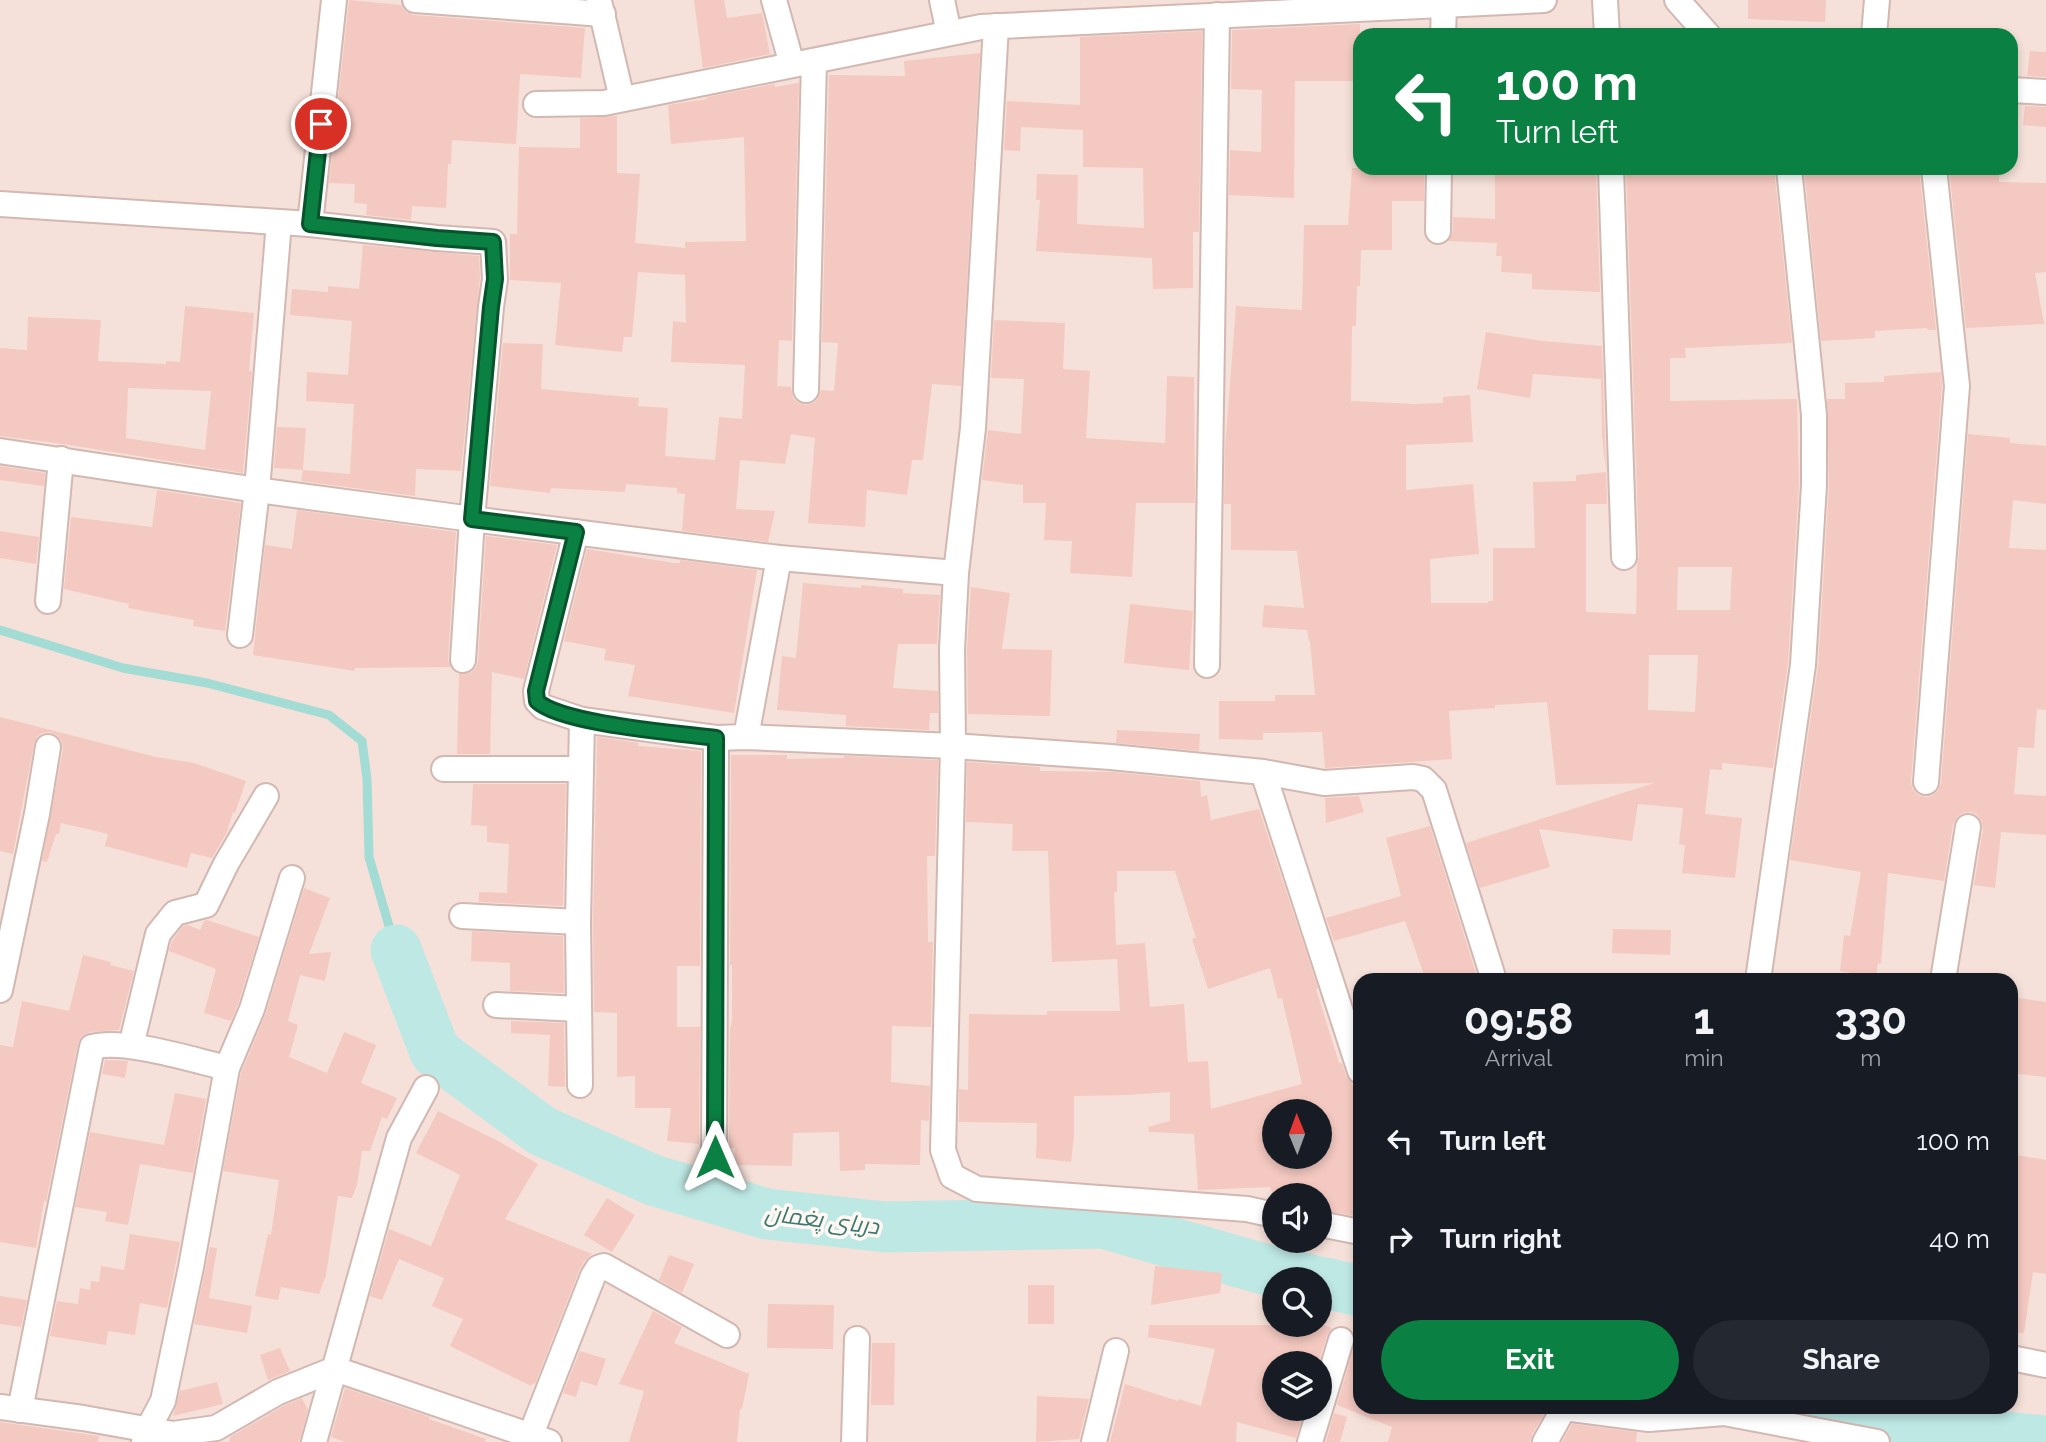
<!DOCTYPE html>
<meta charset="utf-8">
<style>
body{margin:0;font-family:Raleway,Cairo,sans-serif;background:#242831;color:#f1f3f6;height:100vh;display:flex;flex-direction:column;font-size:26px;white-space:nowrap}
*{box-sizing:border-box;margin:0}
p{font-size:23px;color:#9ea1a6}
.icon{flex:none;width:38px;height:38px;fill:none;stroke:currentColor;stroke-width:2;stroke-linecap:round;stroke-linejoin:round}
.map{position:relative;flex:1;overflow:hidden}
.drawer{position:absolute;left:1353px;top:973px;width:665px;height:441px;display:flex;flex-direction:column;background:#171b24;border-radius:21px;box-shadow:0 4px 10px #0003}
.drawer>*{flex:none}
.top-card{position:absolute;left:1353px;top:28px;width:665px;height:147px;border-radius:21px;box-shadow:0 4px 10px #0003;background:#0b8043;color:#fff;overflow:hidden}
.needle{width:46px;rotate:359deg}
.fabs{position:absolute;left:1262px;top:1099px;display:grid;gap:14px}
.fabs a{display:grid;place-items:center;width:70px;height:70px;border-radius:50%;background:#171b24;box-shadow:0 4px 10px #0003;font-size:35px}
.pin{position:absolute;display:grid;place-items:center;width:60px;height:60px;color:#fff;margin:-30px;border:4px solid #fff;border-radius:50%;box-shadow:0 2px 7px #0007}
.me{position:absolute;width:77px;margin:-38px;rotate:0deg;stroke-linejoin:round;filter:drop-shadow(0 0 5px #0008)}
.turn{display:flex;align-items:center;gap:24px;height:147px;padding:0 28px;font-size:32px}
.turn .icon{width:91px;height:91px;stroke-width:2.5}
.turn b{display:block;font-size:49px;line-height:60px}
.eta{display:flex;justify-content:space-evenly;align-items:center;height:119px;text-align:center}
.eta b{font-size:42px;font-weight:700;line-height:49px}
.primary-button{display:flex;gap:14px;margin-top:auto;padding:14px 28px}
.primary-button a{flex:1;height:80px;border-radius:42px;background:#0b8043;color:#fff;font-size:28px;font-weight:700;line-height:80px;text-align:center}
.primary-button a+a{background:#242831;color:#f1f3f6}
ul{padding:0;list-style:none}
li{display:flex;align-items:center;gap:21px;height:98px;padding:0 28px}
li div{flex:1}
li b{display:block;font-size:26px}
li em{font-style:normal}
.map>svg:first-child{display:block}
.residential{fill:#f5e1d9;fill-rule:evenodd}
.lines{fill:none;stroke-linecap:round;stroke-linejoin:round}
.stream{stroke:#a3dbd5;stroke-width:9}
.river{stroke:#bee8e4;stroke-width:51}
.building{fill:#f4c9c1;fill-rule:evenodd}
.street-casing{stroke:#d3b8b2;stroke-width:28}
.street{stroke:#fff;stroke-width:24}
.route-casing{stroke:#07532c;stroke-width:18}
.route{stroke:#0b8043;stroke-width:12}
.labels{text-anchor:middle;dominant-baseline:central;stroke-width:7;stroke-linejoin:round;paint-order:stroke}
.water-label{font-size:23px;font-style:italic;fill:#3b7872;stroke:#fff7f2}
</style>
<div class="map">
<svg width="2046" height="1442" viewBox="0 0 2046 1442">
<rect width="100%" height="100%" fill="#fdf1eb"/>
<path class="residential" d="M0 0H2046V1442H0ZM1360 35H2011V168H1360ZM1360 980H2011V1407H1360ZM1274 1111H1320V1157H1274ZM1274 1195H1320V1241H1274ZM1274 1279H1320V1325H1274ZM1274 1363H1320V1409H1274Z"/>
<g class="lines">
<polyline class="stream" points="0,630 123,668 207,683 329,715 362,741 367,779 369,857 396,950"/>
<g class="river">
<polyline points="396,950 435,1052 542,1131 653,1180 767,1214 886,1227 1103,1223 1260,1268 1308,1279"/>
<polyline points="1320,1282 1360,1291"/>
<polyline points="1806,1407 1887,1425 2046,1441"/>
</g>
</g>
<g class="building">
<polygon points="349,0 401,5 406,12 414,15 585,28 581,78 520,74 516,144 452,140 451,164 448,164 446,208 412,206 411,220 366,215 367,204 354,203 355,184 329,183"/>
<polygon points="694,0 724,0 727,18 762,13 770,54 703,68"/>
<polygon points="1748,0 1826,0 1825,22 1748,19"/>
<polygon points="1360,24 1360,81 1295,81 1294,198 1229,195 1230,150 1261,152 1262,90 1231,89 1232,30"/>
<polygon points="1202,31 1199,232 1193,232 1193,288 1153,289 1152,258 1036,251 1040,200 1036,200 1037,174 1078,175 1077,224 1144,228 1143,168 1083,167 1083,130 1021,127 1020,151 1004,150 1007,101 1080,105 1080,37"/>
<polygon points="2030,51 2046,52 2046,77 2027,76"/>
<polygon points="980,53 961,386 932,384 923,460 912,460 907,495 867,490 865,527 808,523 815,438 791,434 785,464 740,460 736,509 775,511 768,542 682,531 685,494 677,493 677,488 626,484 625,492 551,488 550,493 490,486 503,343 543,344 541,389 639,398 638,406 668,408 665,456 715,460 719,417 742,419 745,365 671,362 673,321 686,323 685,275 638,272 632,337 624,337 622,352 555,345 561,283 510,280 510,234 517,234 519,147 580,148 580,118 617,116 617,173 640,174 635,243 685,248 685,242 746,241 744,137 671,144 668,105 707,99 707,97 774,84 775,87 799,83 792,341 779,340 777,386 791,387 793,398 799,403 806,405 814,403 818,398 821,390 834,391 838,343 822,342 829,75 905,76 904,61"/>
<polygon points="2025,106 2046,107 2046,127 2023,125"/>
<path d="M1352 168H1424V201H1392V250H1361L1360 286H1357L1356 326H1352L1351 401 1414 404 1443 403V397L1470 395 1473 442 1406 445V490L1473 484 1479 554 1430 559 1431 603H1488V601H1493V548H1535L1533 482 1576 481V475L1606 472 1602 435 1601 379 1533 374 1530 398 1477 389 1486 332 1542 341 1602 346 1607 504H1586V612L1636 614 1637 565 1639 556 1626 168H1774L1792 343 1685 348 1686 358H1670V401L1797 399 1799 485 1788 663 1773 768 1722 763V770L1710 769 1705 814 1742 818 1735 878 1682 873 1685 845 1679 844 1683 808 1638 804 1632 841 1539 829 1550 867 1480 888 1466 843 1654 783 1556 785 1547 702 1495 705V708L1449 711 1452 759 1325 768 1322 732 1263 733V740L1219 739V701H1275V695H1315L1310 641H1309L1307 630 1262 627 1264 605 1304 608 1297 551 1231 550V504H1224L1225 448 1236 306 1302 310 1304 225H1348ZM1678 567H1732L1730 610H1677ZM1649 655H1698L1695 712 1648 710Z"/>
<polygon points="1495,168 1596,170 1600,292 1532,289 1532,274 1501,272 1502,256 1496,256 1497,243 1448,241 1453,232 1453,217 1495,219"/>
<polygon points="1804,168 1919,168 1936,330 1928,330 1927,328 1875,331 1875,338 1821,341"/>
<polygon points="1949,168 1999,168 1999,182 2046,183 2046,272 2035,273 2044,324 1966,328"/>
<polygon points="363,245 479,256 480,278 461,471 416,469 415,496 301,481 303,470 350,474 354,404 306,401 307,372 348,375 352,321 290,315 292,289 328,292 328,286 359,289"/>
<path d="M185 306 254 313 249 371 252 372 243 473 63 444 0 436V348L27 350 28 317 101 320 98 361 166 364V361L180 362ZM128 388 211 391 205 450 126 438Z"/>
<polygon points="994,320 1065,323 1063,369 1090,371 1086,438 1165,443 1167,376 1194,377 1195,503 1136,503 1132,577 1070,573 1072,541 1044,540 1046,503 1023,503 1023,485 982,480 988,430 1021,434 1024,379 991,378"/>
<polygon points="1941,372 1942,386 1911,781 1912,788 1918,795 1926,797 1932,796 1938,791 1941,783 1968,434 2010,438 2010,443 2046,446 2046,504 2013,500 2009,548 2046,550 2046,710 2037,709 2034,748 2018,747 2014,794 2046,796 2046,835 2001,832 1995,888 1974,885 1983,829 1982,822 1977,815 1970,812 1963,813 1957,817 1953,825 1944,881 1888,873 1881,964 1878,963 1876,977 1840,971 1844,935 1850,936 1861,872 1790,860 1818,666 1829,486 1827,399 1845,399 1845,383 1884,382 1884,376"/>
<polygon points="277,427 306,428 303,470 274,468"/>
<polygon points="0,466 45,473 44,486 0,480"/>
<polygon points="157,490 241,503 225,631 193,626 194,620 128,608 129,604 64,589 71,517 152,527"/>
<polygon points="297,510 456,532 448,659 450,667 355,668 355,671 253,655 265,545 292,549"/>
<polygon points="0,531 39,537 36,564 0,558"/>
<polygon points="486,536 557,545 524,679 492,672 490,754 457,754 459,674 470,673 476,668 478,661"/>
<polygon points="587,549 674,563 680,563 680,560 757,570 734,713 628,696 635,665 604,660 606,649 564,641"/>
<polygon points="803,583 861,588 861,585 903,589 903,593 940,595 937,644 898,644 893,688 938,691 938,713 930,713 929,730 846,726 846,715 777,710 782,656 796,658"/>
<polygon points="971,587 1010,593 1002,649 1052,650 1050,716 968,714 967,649"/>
<polygon points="1130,604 1193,611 1189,670 1124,663"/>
<polygon points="0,717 156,757 194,763 246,781 235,813 233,812 227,832 212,858 191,853 187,868 105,846 108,834 61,823 59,834 56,834 47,862 42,861 63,749 62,742 58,736 50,732 42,733 37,737 34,744 13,854 0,851"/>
<polygon points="1117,730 1200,734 1199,751 1116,743"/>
<polygon points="597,737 639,743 638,746 701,751 700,966 677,966 677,1027 700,1027 699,1144 667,1141 671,1108 635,1108 635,1076 617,1077 617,1013 594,1012 593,922"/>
<polygon points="731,755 787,755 787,759 844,758 844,756 938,760 935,856 927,856 928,942 933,942 931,1027 892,1026 891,1082 930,1086 929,1121 921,1120 920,1165 865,1164 865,1170 840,1171 839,1132 793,1133 792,1166 735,1165 735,1148 729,1148 730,1027 731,1027 732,1019 732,965 730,965"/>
<path d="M967 762 1040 767V771L1114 772 1200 781 1201 797 1207 795 1211 820 1259 809 1318 988 1316 989 1339 1063H1342L1346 1076 1352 1083 1360 1116V1215L1357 1216 1320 1210V1195H1273L1270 1187 1198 1190 1194 1134 1149 1132 1148 1127 1170 1121V1092L1128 1095 1074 1096V1136L1071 1162 1036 1158 1037 1123 959 1122V1089L968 1090 969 1014 1047 1015V1011H1120L1117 959 1052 962 1048 851H1012L1013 824 966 822ZM1117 871H1175L1196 938 1192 939 1208 989 1270 968 1278 999 1282 998 1302 1084 1211 1109 1208 1061 1188 1062 1184 1004 1150 1007 1145 943 1116 945 1114 892H1117ZM1274 1111H1320V1157H1274Z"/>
<polygon points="473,784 566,784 563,906 479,902 479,892 507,893 509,844 487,842 487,826 471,825"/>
<polygon points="1359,796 1364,812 1326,823 1325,798"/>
<polygon points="1430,826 1478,980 1426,980 1405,921 1334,941 1326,918 1401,896 1386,838"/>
<polygon points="304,888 330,898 309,954 331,952 325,981 300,975 288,1021 298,1025 289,1057 327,1073 344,1032 376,1045 361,1083 397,1098 387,1119 382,1117 370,1151 362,1151 357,1185 352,1198 338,1196 326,1275 319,1294 281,1287 278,1300 255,1296 268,1234 271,1235 279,1180 223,1171 241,1073 266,1013"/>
<polygon points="207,920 259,937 238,1004 231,1021 204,1013 216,969 169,951 172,941 183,926 188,925 200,930 204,921"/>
<polygon points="1613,929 1671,930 1670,955 1612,953"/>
<polygon points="472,931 563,936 564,993 510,991 510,963 471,961"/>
<polygon points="83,955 111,962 110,965 134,971 119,1030 90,1032 82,1036 78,1043 46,1202 44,1201 36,1248 0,1242 0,1045 13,1047 22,1001 69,1011"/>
<polygon points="2011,997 2046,1002 2046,1077 2011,1073"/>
<polygon points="511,1021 564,1023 565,1087 548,1086 550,1035 511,1033"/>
<polygon points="105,1060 128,1061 125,1078 102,1074"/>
<polygon points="175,1093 206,1099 193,1173 140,1164 128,1225 105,1221 107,1212 75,1207 90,1132 164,1145"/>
<polygon points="438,1111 498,1141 538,1164 505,1219 592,1254 585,1260 579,1271 535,1384 533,1383 531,1386 450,1346 463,1319 432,1306 444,1278 399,1259 382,1300 370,1296 389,1229 431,1246 460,1175 416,1153"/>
<polygon points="2011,1154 2046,1160 2046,1274 2033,1272 2024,1333 2011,1332"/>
<polygon points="607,1198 635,1215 612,1252 584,1235"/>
<polygon points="130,1234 180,1242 167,1308 140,1303 135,1335 108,1331 106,1345 50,1336 57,1301 78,1304 80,1288 90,1290 91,1281 99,1282 101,1266 124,1270"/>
<polygon points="210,1247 217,1248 209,1298 252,1306 247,1333 194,1324"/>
<polygon points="669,1255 694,1264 682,1293 659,1280"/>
<polygon points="1155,1266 1222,1273 1220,1293 1151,1305"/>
<rect x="1028" y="1285" width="26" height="39"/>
<polygon points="0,1296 27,1300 21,1327 0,1324"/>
<polygon points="768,1304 834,1305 833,1349 767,1348"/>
<polygon points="653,1311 682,1327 674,1343 749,1374 742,1409 740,1409 737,1442 629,1442 644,1391 619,1384"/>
<polygon points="1149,1325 1324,1325 1332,1328 1327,1336 1318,1363 1274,1363 1274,1409 1305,1409 1296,1438 1237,1422 1236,1442 1110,1442 1125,1384 1178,1401 1179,1399 1201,1406 1215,1349 1148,1337"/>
<polygon points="1359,1336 1360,1407 1543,1407 1541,1411 1545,1412 1532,1435 1530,1442 1388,1442 1392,1427 1337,1405 1356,1339 1357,1339"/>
<polygon points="872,1343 895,1343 894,1405 871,1405"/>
<polygon points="280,1348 290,1371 268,1380 260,1355"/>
<polygon points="580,1351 606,1359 597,1386 581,1381 576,1397 563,1393"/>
<polygon points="217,1382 223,1404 173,1416 180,1391"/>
<polygon points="345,1388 430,1417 429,1419 486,1439 485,1442 345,1442 331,1437"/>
<polygon points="1037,1396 1089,1399 1079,1439 1036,1442"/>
<polygon points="302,1398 308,1410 299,1442 229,1442 230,1437 285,1405"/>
<polygon points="1334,1413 1347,1417 1340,1442 1326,1442"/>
<polygon points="0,1422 99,1436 98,1442 0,1442"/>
<polygon points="1572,1424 1637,1432 1636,1442 1562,1442"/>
</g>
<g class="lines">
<g class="street-casing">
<g id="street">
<polyline points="415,0 603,14"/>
<polyline points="774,0 792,65"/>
<polyline points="942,0 949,33"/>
<polyline points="1605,0 1607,35"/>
<polyline points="1677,0 1708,35"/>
<polyline points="599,1 622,99"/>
<polyline points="996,26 973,428 956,573 952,649 953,746 943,1150 952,1176 977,1189 1247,1209 1274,1215"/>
<polyline points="1443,35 1444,5"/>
<polyline points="1874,35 1877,0"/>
<polyline points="2011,90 2046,92"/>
<polyline points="536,104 604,103 981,27 1544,0"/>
<polyline points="1611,168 1624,557"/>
<polyline points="0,204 310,224 437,238 493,242 495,279 491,307 472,519 463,660"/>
<polyline points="310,224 334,0"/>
<polyline points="1438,231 1439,168"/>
<polyline points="806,390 814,61"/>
<polyline points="0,451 257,490 472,519 779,558 956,573"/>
<polyline points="576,532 536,691 537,701 543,707 582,720 716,738 746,737 953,746 1111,757 1263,772 1324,783 1413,777 1423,779 1434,790 1494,980"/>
<polyline points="48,601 61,459"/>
<polyline points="240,635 257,490 279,222"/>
<polyline points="1207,665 1217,15"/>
<polyline points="746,737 779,558"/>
<polyline points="444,769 581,769"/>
<polyline points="1263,772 1360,1071"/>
<polyline points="1926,782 1957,386 1934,168"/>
<polyline points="462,916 578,922"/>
<polyline points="1758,980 1803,665 1814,485 1814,415 1789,168"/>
<polyline points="1943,980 1968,827"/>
<polyline points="0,990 37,814 48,747"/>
<polyline points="496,1005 579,1009"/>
<polyline points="131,1046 158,934 175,913 206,905 226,864 266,796"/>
<polyline points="580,1085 578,922 582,720"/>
<polyline points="714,1158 716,738"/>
<polyline points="1320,1224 1360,1232"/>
<polyline points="2011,1358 2046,1365"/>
<polyline points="0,1407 83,1418 173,1434 216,1428 278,1392 335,1369 549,1442"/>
<path d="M20 1410 92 1047C123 1038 193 1060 227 1068"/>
<polyline points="144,1442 148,1429 163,1401 191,1267 227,1068 252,1009 292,878"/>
<polyline points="314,1442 399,1138 426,1088"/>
<polyline points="528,1442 593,1276 598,1268 604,1266 727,1335"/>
<polyline points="854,1442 857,1339"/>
<polyline points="1094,1442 1116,1351"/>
<polyline points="1310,1442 1341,1340"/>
<polyline points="1545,1442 1564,1408 1649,1419 1724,1413 1877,1442"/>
</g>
</g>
<use href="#street" class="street"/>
</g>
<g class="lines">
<g class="route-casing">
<path id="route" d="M321 124 310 224 437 238 493 242 495 279 491 307 472 519 576 532 536 691 537 701C561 724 678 733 716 738L715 1157"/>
</g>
<use href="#route" class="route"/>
</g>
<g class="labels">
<g class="water-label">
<text transform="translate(822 1219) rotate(7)">دریای پغمان</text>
</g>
</g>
</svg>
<div class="fabs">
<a><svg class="needle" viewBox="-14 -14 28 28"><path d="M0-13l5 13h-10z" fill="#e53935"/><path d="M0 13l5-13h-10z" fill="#9ea1a6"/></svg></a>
<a><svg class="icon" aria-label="sound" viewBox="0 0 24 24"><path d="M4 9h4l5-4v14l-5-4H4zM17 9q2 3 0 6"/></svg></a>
<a><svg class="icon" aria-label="search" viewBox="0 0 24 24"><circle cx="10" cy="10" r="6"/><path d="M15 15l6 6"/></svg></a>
<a><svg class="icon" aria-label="layers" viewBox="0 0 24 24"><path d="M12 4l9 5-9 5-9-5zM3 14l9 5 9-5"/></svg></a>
</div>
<div class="pin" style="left:321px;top:124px;background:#d93025"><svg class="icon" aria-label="arrive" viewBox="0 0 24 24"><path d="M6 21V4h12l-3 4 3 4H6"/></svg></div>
<svg class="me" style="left:715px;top:1157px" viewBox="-20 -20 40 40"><path d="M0-17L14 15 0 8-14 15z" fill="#0b8043" stroke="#fff" stroke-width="4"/></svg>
<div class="top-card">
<div class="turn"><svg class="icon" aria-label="left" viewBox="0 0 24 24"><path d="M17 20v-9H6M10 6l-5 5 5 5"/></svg><div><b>100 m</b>Turn left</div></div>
</div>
<section class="drawer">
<div class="eta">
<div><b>09:58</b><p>Arrival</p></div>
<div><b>1</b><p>min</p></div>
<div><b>330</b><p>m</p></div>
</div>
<ul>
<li><svg class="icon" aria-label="left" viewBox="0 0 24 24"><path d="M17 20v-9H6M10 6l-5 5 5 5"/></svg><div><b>Turn left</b></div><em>100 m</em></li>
<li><svg class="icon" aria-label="right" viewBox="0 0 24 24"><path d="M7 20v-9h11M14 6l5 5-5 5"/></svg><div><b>Turn right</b></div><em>40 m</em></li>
</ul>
<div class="primary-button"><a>Exit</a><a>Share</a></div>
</section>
</div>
